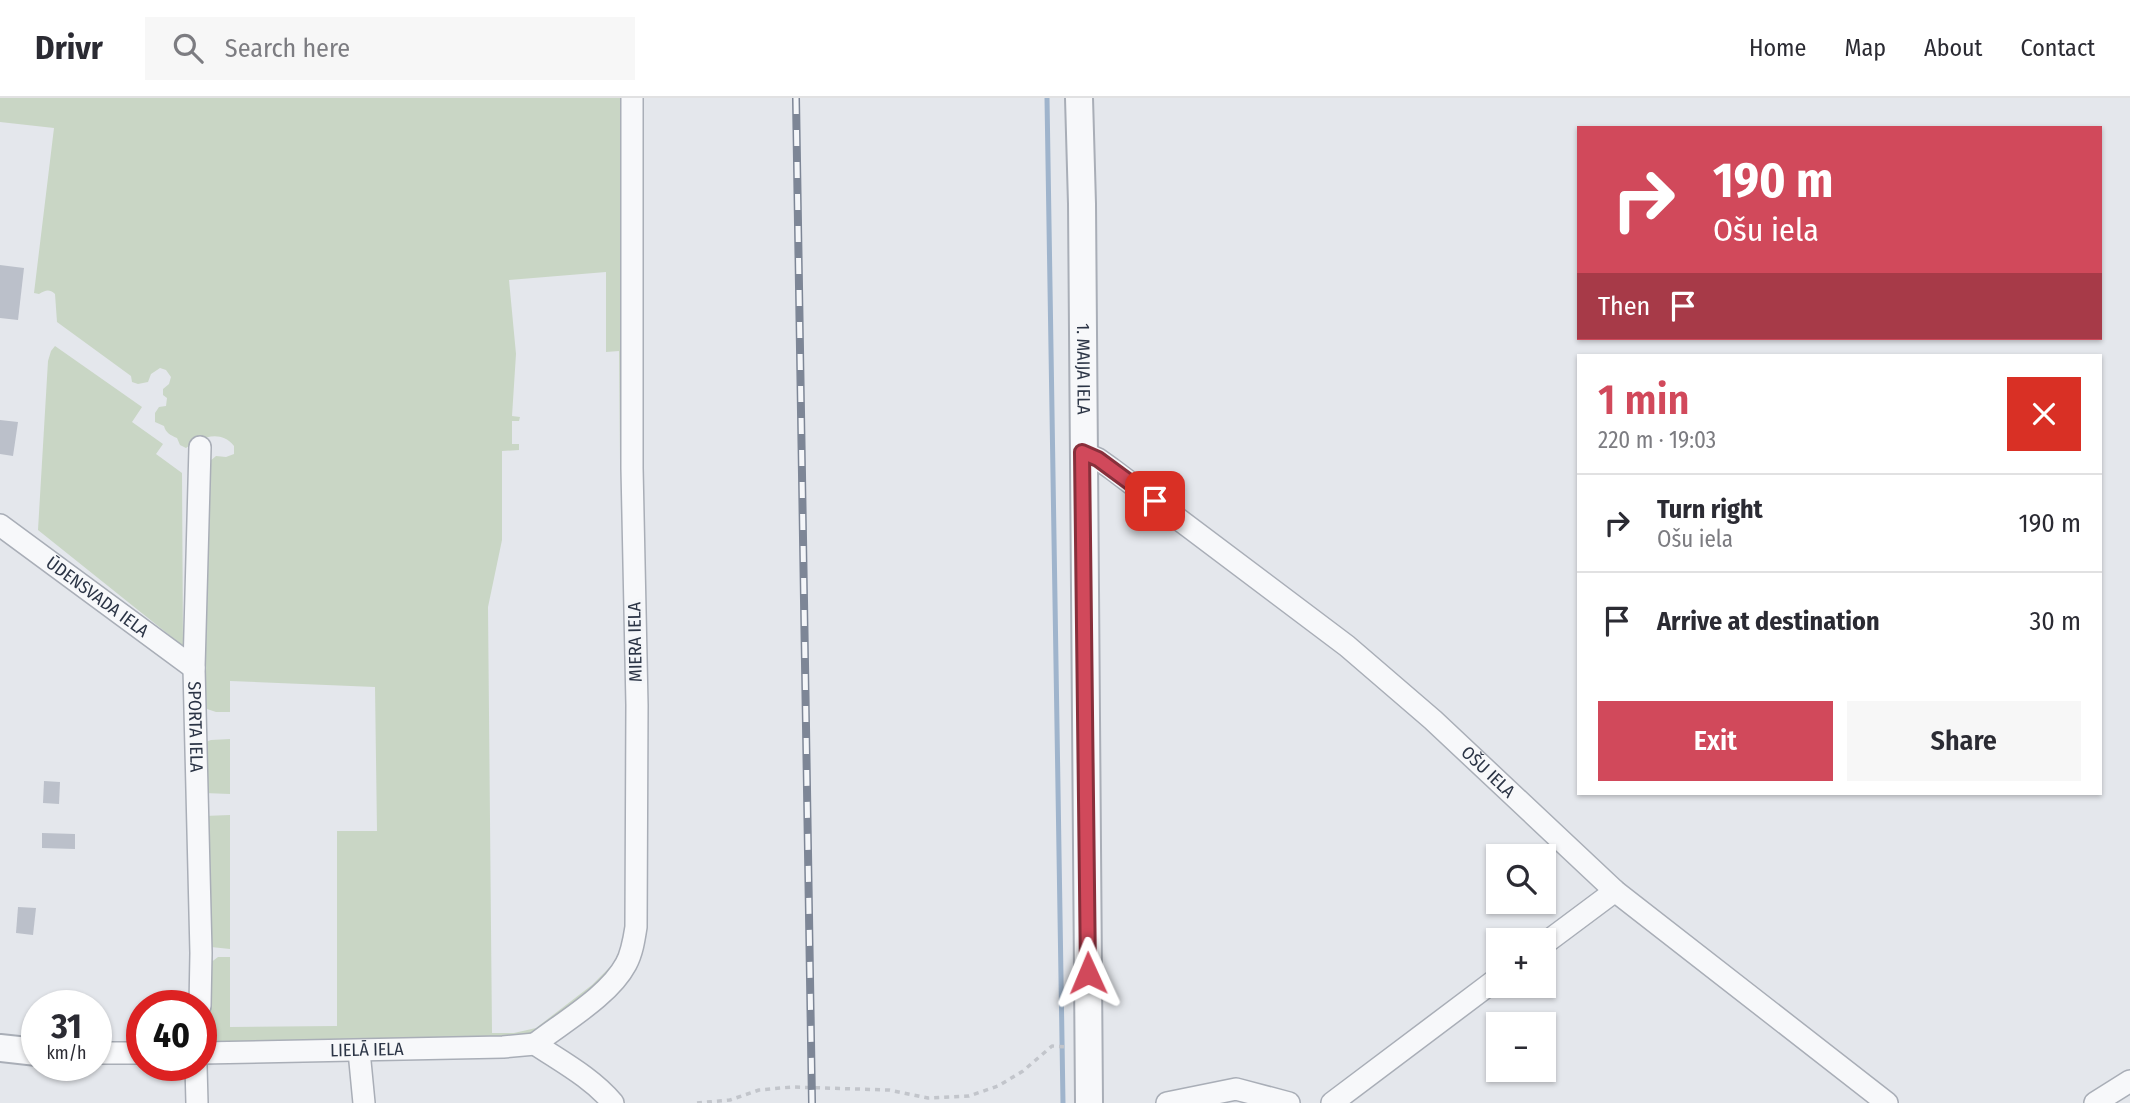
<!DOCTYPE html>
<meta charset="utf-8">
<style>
body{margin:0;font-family:"Fira Sans Condensed",sans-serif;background:#f7f7f7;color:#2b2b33;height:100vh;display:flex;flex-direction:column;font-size:26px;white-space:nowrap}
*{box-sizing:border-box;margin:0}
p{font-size:23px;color:#7c7c81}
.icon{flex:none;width:38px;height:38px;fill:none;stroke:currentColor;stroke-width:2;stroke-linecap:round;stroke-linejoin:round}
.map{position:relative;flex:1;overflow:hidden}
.side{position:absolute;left:1577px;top:256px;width:525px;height:441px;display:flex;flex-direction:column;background:#fff;border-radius:0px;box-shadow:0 2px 5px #0004}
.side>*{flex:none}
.hud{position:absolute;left:1577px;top:28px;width:525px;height:214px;border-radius:0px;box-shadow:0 2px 5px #0004;background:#d1495b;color:#fff;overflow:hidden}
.fabs{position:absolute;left:1486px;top:746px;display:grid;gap:14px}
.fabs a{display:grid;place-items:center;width:70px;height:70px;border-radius:0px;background:#fff;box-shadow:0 2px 5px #0004;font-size:35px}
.speed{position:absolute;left:21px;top:892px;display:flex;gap:14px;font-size:35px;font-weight:700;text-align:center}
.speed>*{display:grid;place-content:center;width:91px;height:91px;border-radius:50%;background:#fff;box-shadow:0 2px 5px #0004;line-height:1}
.speed small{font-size:18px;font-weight:400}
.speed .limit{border:10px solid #d22;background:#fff;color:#111}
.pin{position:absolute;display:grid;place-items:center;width:60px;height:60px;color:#fff;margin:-30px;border-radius:14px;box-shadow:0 4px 10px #0006}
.me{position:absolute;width:77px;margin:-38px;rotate:359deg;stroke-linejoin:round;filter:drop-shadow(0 0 5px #0008)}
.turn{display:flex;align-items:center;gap:24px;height:147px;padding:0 21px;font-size:32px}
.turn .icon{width:91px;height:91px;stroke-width:2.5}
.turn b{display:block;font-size:49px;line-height:60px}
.then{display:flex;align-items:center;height:66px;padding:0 21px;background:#0003;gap:14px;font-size:26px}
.round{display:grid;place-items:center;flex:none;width:74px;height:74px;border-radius:0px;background:#f7f7f7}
.headline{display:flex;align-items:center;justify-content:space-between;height:119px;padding:0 21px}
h1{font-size:42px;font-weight:600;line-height:52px;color:#d1495b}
.button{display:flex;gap:14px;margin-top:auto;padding:14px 21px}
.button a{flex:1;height:80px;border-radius:0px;background:#d1495b;color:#fff;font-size:28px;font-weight:600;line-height:80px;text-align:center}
.button a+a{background:#f7f7f7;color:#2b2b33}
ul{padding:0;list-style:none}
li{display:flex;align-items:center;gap:21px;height:98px;padding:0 21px;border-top:2px solid #e1e1e2}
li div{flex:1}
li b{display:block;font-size:26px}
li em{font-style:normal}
header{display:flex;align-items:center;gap:42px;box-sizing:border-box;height:98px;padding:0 35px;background:#fff;border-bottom:2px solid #e1e1e2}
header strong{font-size:33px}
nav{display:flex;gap:38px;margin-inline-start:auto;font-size:24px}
.search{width:490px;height:63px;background:#f7f7f7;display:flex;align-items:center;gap:18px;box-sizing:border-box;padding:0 24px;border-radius:0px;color:#7c7c81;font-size:26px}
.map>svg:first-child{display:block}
.green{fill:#c9d6c5}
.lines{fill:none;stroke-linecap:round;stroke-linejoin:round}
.stream{stroke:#9fb4cc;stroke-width:5}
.building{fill:#bbc0ca}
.minor-casing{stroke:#a9aeb7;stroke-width:24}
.tertiary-casing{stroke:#a9aeb7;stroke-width:30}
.path{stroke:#c2c5cb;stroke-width:3.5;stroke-dasharray:5 5;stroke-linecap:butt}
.minor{stroke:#f7f8fa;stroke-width:21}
.tertiary{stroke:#f7f8fa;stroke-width:26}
.rail-casing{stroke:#7d8696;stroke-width:8}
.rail{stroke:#f4f6f9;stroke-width:5;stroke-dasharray:16;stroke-linecap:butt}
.route-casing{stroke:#882f3b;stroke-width:18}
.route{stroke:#d1495b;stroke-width:12}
.labels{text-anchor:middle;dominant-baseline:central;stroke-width:6;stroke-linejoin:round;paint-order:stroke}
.street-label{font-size:18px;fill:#2b3445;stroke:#f4f6f9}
</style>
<header>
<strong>Drivr</strong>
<div class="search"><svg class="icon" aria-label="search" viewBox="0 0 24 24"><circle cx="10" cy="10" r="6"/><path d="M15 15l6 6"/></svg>Search here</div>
<nav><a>Home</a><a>Map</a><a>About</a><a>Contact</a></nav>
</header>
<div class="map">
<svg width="2130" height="1005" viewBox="0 0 2130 1005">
<rect width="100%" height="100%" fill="#e4e7ec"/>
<g class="green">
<path d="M0 0H626L623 362 620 363 619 253 606 254V174L509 182 516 256 512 318 520 319 519 323H512V346H519V352L502 353V442L488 509 492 935H514L536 930 592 887 609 870 617 868 609 879 542 930 524 938 223 945C218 943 216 943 214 938 206 924 210 889 210 873V865L218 859H230V929L337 928V733H377L375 589 230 583V614H216L204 610 200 602 209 364 216 358 226 359 234 356V348C221 331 200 339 186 350L180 347 177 340C170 337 166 335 164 328L155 324V315L159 309 166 308 167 300 163 297V291L169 286 171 279 166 272 160 270 151 276 148 284 138 286 132 284 131 278 57 224 55 196C49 191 46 192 39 196L34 195 54 30 0 24Z"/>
<polygon points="55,248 142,309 132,324 163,346 156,356 182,375 183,548 38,432 48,263 51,253"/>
<polygon points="230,641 230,696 204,695 205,644 211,642"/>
<polygon points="230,717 230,851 211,849 204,718"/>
</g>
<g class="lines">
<polyline class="stream" points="1047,0 1063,1005"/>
</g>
<g class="building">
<polygon points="0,167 24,170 18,222 0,220"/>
<polygon points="0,322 18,324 13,358 0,356"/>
<polygon points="44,683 60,684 59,706 43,705"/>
<polygon points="42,735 75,736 75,751 42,750"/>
<polygon points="18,809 36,810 33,837 16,835"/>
</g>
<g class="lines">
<g class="minor-casing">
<g id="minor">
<path id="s1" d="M200 349 194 570 201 855 200 908"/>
<path id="s2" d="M1082 354 1098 361 1112 371 1347 548 1433 622 1615 793 1887 1005"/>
<path id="s3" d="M0 427 194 570"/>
<polyline points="1544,846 1615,793"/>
<polyline points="359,953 364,1005"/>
<polyline points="96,955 142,955"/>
<path id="s4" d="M201 955 503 949 535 946"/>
<polyline points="196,968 197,1005"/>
<path d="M613 1005C592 980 562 964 535 946 563 924 609 898 626 866 632 855 634 842 636 829L637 607 632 370V0"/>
<polyline points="1167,1005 1236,991 1289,1005"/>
<polyline points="1332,1005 1498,880"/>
<polyline points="2095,1005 2130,983"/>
</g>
</g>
<g class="tertiary-casing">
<g id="tertiary">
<path id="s5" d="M1079 0 1082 106 1089 1005"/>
<polyline points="0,950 37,954"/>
</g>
</g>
<polyline class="path" points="697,1005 730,1002 759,992 792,989 889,992 928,1000 969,998 998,988 1023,973 1052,948 1068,949"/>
<use href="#minor" class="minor"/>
<use href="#tertiary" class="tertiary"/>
<g class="rail-casing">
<polyline id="rail" points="796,0 812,1005"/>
</g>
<use href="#rail" class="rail"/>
</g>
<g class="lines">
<g class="route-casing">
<polyline id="route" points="1088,875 1082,354 1098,361 1155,403"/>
</g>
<use href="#route" class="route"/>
</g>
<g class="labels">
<g class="street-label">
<text stroke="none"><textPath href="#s5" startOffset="271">1. MAIJA IELA</textPath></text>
<text stroke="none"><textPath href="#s3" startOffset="121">ŪDENSVADA IELA</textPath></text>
<text transform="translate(635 544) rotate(-91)">MIERA IELA</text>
<text stroke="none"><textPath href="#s1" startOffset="280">SPORTA IELA</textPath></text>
<text stroke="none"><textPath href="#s2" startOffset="518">OŠU IELA</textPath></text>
<text stroke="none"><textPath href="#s4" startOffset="166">LIELĀ IELA</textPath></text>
</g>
</g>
</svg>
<div class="fabs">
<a><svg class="icon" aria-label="search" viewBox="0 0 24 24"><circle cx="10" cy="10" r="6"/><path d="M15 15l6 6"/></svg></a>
<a>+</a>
<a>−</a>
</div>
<div class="speed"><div>31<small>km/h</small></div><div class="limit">40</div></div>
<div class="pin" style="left:1155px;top:403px;background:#d93025"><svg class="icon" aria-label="arrive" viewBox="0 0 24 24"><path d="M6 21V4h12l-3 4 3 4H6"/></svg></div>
<svg class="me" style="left:1088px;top:875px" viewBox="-20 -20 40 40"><path d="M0-17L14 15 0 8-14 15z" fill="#d1495b" stroke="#fff" stroke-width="4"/></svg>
<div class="hud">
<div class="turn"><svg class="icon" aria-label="right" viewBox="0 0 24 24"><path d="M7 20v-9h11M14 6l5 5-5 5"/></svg><div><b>190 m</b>Ošu iela</div></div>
<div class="then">Then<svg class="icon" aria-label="arrive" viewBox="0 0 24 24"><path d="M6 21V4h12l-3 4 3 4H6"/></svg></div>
</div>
<section class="side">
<div class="headline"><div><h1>1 min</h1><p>220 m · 19:03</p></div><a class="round" style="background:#d93025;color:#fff"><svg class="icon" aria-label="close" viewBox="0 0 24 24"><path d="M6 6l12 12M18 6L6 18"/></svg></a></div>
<ul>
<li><svg class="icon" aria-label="right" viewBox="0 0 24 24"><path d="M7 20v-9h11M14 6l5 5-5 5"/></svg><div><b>Turn right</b><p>Ošu iela</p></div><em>190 m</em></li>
<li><svg class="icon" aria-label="arrive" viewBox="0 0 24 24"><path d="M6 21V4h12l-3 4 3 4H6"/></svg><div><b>Arrive at destination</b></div><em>30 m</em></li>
</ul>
<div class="button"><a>Exit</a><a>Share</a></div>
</section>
</div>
